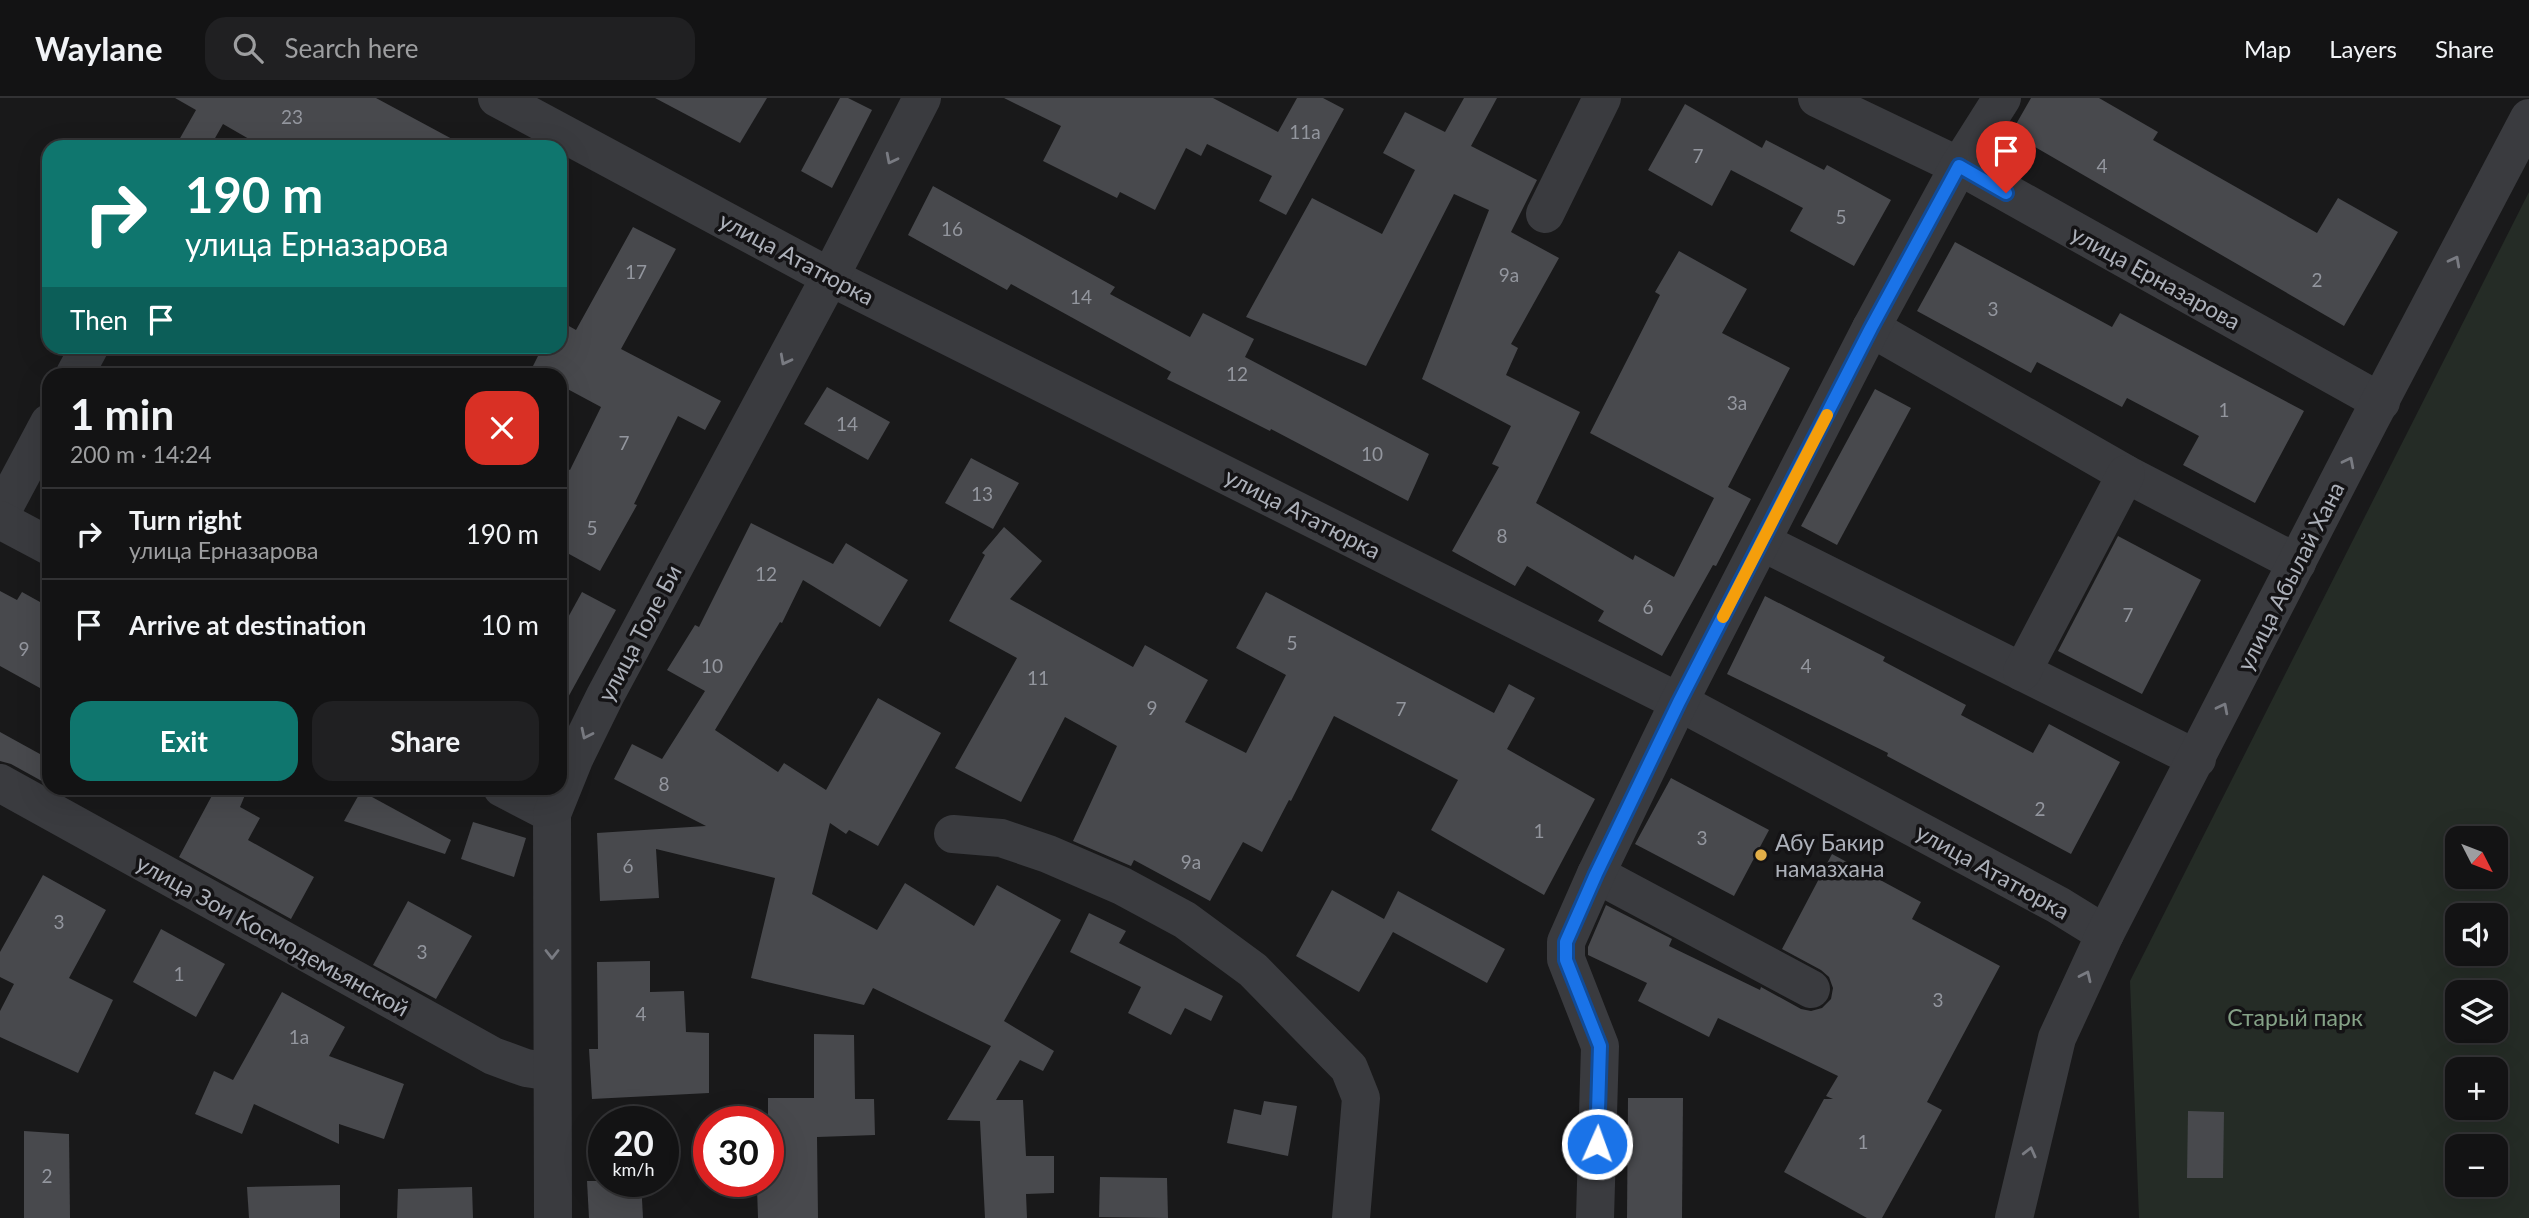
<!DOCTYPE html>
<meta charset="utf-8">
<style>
body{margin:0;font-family:Lato,sans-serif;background:#202022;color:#f1f3f6;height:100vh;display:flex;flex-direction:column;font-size:26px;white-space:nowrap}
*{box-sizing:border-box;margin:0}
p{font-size:23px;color:#9d9ea0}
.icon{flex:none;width:38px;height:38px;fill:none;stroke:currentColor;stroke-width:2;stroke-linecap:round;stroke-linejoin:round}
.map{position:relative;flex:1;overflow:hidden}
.panel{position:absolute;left:42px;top:270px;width:525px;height:427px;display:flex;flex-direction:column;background:#131314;border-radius:21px;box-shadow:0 7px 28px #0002,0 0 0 2px #323234}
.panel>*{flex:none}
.hud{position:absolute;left:42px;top:42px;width:525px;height:214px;border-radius:21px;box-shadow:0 7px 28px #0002,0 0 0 2px #323234;background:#0f766e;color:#fff;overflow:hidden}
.needle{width:46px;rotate:132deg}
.fabs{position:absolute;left:2445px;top:728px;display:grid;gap:14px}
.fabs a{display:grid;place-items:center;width:63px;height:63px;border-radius:14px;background:#131314;box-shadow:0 7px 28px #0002,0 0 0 2px #323234;font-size:35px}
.speed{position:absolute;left:588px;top:1008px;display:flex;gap:14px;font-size:35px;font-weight:700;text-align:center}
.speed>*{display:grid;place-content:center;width:91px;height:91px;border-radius:50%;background:#131314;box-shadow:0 7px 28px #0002,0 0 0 2px #323234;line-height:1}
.speed small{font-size:18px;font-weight:400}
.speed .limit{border:10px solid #d22;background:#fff;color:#111}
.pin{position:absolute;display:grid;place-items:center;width:60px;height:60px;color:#fff;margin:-72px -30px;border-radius:50% 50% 50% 0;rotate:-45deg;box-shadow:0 0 7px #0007}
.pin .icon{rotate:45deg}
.me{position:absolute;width:77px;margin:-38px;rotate:2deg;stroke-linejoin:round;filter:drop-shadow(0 0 5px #0008)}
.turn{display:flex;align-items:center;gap:24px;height:147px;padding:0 28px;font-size:32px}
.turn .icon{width:91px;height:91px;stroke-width:2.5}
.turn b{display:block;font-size:49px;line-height:60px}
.then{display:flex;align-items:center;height:66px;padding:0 28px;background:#0003;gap:14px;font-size:26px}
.round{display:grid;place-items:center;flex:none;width:74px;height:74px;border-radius:21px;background:#202022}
.overview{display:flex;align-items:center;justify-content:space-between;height:119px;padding:0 28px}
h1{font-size:42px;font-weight:700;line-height:52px}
.primary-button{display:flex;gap:14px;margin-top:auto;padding:14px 28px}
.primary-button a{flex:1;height:80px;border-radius:21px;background:#0f766e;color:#fff;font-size:28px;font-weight:700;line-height:80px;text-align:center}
.primary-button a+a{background:#202022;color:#f1f3f6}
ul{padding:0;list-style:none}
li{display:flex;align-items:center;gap:21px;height:91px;padding:0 28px;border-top:2px solid #323234}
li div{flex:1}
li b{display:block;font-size:26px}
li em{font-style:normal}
header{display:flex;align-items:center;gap:42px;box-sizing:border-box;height:98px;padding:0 35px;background:#131314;border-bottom:2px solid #323234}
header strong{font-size:33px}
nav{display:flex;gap:38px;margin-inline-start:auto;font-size:24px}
.search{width:490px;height:63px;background:#202022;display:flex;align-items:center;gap:18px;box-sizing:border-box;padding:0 24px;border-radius:21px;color:#9d9ea0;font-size:26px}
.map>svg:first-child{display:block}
.green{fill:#252c26;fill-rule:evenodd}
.building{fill:#48494d}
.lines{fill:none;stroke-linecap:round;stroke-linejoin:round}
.minor{stroke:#3a3b3f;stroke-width:38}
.oneway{stroke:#797b82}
.route-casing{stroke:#114b97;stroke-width:18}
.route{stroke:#1a73e8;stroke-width:12}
.slow{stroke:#f59e0b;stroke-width:12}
.poi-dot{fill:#e3af48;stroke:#141315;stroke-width:2.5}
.labels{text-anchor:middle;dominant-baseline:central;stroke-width:7;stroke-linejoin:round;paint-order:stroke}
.number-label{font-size:19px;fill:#93969e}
.street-label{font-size:23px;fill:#acb0b9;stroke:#141315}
.poi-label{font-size:23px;fill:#acb0b9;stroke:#141315;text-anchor:start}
.park-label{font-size:23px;fill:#85a287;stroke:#141315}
</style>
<header>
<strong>Waylane</strong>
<div class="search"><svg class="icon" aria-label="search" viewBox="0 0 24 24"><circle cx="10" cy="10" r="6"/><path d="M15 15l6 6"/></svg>Search here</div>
<nav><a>Map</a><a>Layers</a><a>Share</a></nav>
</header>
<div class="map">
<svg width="2529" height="1120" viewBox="0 0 2529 1120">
<rect width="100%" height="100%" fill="#19191a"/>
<path class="green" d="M2529 94V1120H2139L2130 883ZM2457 740H2496V779H2457ZM2457 817H2496V856H2457ZM2457 894H2496V933H2457ZM2457 971H2496V1010H2457ZM2457 1048H2496V1087H2457Z"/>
<g class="building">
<polygon points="175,0 376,0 467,49 263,49 223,26 210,49 175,49 196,12"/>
<polygon points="655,0 767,0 740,45"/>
<polygon points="840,0 848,0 872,12 832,90 801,73"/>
<polygon points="1004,0 1213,0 1278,34 1297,0 1323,0 1344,11 1286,117 1259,103 1272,78 1207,46 1201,58 1186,50 1155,112 1120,94 1117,100 1043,63 1061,28"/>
<polygon points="1464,0 1497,0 1471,48 1537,82 1511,134 1559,160 1511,246 1518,250 1506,277 1580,314 1536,405 1633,462 1635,457 1674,479 1714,400 1590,335 1660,197 1655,194 1679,153 1747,191 1722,235 1790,270 1728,389 1751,401 1716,468 1713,467 1662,558 1598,523 1604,513 1527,468 1515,488 1452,453 1499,369 1492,366 1511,328 1422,281 1489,112 1454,96 1366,268 1246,219 1312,100 1382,136 1415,72 1383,55 1405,14 1445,34"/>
<polygon points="2031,0 2099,0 2158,34 2153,42 2317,135 2338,100 2398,134 2344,228 2011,35"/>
<polygon points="1685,6 1762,50 1766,42 1824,72 1827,67 1891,102 1854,168 1790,133 1803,110 1731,72 1712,108 1648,72"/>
<polygon points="933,88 1115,189 1110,196 1190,239 1203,215 1254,241 1245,259 1429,356 1408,403 1271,331 1270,333 1167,281 1171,274 1011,186 1007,192 908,137"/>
<polygon points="633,129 676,151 621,251 721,303 705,332 678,318 634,406 637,407 600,473 560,451 560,367 570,372 601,309 560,287 560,276 539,276 531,272 543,248 560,248 560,223 576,232"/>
<polygon points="1955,144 2112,229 2120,215 2304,313 2255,405 2183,367 2199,338 2127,300 2122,309 2037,264 2031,275 1917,213"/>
<polygon points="827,289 890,324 868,362 804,326"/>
<polygon points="1875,291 1911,310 1837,447 1801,428"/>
<polygon points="971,360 1019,385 993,431 945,405"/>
<polygon points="751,425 833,466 846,445 908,482 880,529 803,482 782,525 780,524 715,632 778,674 784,665 826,692 878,600 941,635 878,748 849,732 846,736 830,725 812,796 877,832 905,785 974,828 997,787 1061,822 1004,923 1054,953 1043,973 1020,962 996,1002 1023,1002 1026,1058 1054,1058 1054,1095 1026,1096 1027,1120 985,1120 980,1023 947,1022 991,948 873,890 864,907 751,880 775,780 656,751 659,800 600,803 597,735 706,728 614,681 632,646 662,661 705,593 667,572 695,527 699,529"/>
<polygon points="1004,429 1042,463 1010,501 1133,569 1145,547 1208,582 1185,624 1246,655 1286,577 1236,550 1266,494 1494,615 1509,586 1535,600 1507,651 1595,701 1544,797 1431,732 1458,682 1334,618 1291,703 1289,702 1262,754 1243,744 1210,803 1134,762 1131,768 1073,743 1117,648 1065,619 1021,704 955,670 1017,560 949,523 985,457 982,455"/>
<polygon points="2118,438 2201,482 2142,596 2058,553"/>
<polygon points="0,493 17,502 22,494 49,509 49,595 0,568"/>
<polygon points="582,494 616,512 560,614 560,534"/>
<polygon points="1765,498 1885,559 1883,563 1966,607 1961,617 2033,655 2049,626 2120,664 2071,756 1887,658 1888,655 1727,576"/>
<polygon points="0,634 49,661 49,687 11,666 0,663"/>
<polygon points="1671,680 1769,732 1734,798 1635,746"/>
<polygon points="216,690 248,690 240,709 260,720 248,742 314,779 291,821 179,759"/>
<polygon points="361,693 451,742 445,756 344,723"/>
<polygon points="473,724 526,740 514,779 461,761"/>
<polygon points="1832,756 1921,804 1912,821 2000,868 1927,1004 1942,1012 1882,1120 1867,1120 1784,1074 1824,1001 1833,1001 1826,998 1838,978 1718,920 1709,939 1638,903 1647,885 1588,857 1588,849 1606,807 1672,841 1669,848 1760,892 1761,889 1801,911 1811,913 1822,910 1831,901 1833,890 1829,879 1821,872 1782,851"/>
<polygon points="43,777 106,812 69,880 113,902 78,975 0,939 0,913 14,886 0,879 0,854"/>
<polygon points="1332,792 1384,821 1398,793 1505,851 1487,885 1393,834 1359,894 1296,858"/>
<polygon points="408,803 472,838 436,901 373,867"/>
<polygon points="1089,815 1126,833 1119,845 1223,898 1211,923 1185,910 1171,937 1128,915 1141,889 1070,854"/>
<polygon points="161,831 225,866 196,919 133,884"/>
<polygon points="650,863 650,894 684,893 686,934 709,935 709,995 592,1001 589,951 598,951 597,864"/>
<polygon points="282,894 345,929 329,958 404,986 384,1041 339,1026 339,1046 254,1006 242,1036 195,1016 214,973 233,982"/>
<polygon points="814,936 854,937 855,1001 874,1001 875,1037 817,1039 818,1120 758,1120 757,1090 768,1090 768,1000 814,1000"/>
<polygon points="1628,1000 1683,1000 1682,1120 1627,1120"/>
<polygon points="1264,1003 1297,1008 1288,1058 1227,1045 1234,1011 1261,1017"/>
<polygon points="2188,1013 2224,1014 2223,1080 2187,1080"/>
<polygon points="24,1033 69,1036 70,1120 24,1120"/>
<polygon points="1100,1079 1167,1080 1168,1120 1099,1119"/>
<polygon points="587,1083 641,1083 643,1120 589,1120"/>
<polygon points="340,1087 340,1120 249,1120 247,1089"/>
<polygon points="472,1089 473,1120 397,1120 398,1091"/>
</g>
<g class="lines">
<g class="minor">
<polyline points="497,0 830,179 1679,604 2058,807 2105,836"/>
<polyline points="1817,0 1959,68 2381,304"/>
<polyline points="1545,116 1602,0"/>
<polyline points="1871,230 2126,376 2297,465"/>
<polyline points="75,276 90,248"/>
<polyline points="0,417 49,325"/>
<polyline points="0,422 49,448"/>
<polyline points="1762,444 2197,661"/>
<polyline points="2022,574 2126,376"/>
<polyline points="0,685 493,958 526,970 552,974"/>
<polyline points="502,690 552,716"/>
<polyline points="953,736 1001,740 1048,756 1122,788 1185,822 1253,872 1349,970 1361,1000 1351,1120"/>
<polyline points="1596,776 1811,891"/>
<polyline points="553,1120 552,716 575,659 605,598 830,179 922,0"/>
<polyline points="1595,1120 1600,948 1566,861 1566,844 1596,776 1679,604 1871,230 1959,68 2002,0"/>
<polyline points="2014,1120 2057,940 2105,836 2369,324 2529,20"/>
</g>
</g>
<defs><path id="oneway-chevron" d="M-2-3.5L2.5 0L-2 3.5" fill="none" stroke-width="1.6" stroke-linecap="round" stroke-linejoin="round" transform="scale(1.75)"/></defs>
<g class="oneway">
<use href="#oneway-chevron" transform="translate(891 61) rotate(117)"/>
<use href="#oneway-chevron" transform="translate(2455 163) rotate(-62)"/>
<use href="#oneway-chevron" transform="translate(785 262) rotate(118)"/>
<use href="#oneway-chevron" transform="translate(2349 364) rotate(-63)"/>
<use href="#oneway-chevron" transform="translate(2223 610) rotate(-63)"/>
<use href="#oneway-chevron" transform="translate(586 636) rotate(116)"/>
<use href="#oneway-chevron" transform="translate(552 856) rotate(90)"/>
<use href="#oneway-chevron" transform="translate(2086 878) rotate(-65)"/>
<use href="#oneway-chevron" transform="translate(2030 1054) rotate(-76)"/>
</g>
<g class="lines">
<g class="route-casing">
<polyline id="route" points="1597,1046 1600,948 1566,862 1566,844 1596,776 1679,604 1871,230 1959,68 2006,95"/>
</g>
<use href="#route" class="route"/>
<polyline class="slow" points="1723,519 1827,317"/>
</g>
<circle class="poi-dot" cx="1761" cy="757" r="7"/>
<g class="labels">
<g class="number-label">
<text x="292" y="18">23</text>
<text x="1305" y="33">11а</text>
<text x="1698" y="57">7</text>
<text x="2102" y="67">4</text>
<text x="1841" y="118">5</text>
<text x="952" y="130">16</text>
<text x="636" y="173">17</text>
<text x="1509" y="176">9а</text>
<text x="2317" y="181">2</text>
<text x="1081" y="198">14</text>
<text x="1993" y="210">3</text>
<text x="1237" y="275">12</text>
<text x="1737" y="304">3а</text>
<text x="2224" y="311">1</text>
<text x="847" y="325">14</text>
<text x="624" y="344">7</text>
<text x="1372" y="355">10</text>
<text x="982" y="395">13</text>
<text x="592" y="429">5</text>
<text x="1502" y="437">8</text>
<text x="766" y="475">12</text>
<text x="1648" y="508">6</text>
<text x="2128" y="516">7</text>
<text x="1292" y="544">5</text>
<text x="24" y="550">9</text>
<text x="712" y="567">10</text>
<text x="1806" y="567">4</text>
<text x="1038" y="579">11</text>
<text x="1152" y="609">9</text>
<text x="1401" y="610">7</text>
<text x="664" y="685">8</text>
<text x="2040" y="710">2</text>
<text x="1539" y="732">1</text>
<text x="1702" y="739">3</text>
<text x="1191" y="763">9а</text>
<text x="628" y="767">6</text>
<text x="59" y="823">3</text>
<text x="422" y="853">3</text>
<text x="179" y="875">1</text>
<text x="1938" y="901">3</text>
<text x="641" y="915">4</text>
<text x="299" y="938">1а</text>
<text x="1863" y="1043">1</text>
<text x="47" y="1077">2</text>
</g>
<g class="street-label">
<text transform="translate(797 160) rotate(28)">улица Ататюрка</text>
<text transform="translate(2156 179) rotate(29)">улица Ерназарова</text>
<text transform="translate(1303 415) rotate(27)">улица Ататюрка</text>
<text transform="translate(2290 478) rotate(-63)">улица Абылай Хана</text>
<text transform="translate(639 535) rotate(-62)">улица Толе Би</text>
<text transform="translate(1993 773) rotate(29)">улица Ататюрка</text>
<text transform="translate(273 837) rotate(29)">улица Зои Космодемьянской</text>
</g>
<g class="poi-label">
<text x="1775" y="744">Абу Бакир<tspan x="1775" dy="26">намазхана</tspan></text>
</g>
<g class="park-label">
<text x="2295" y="919">Старый парк</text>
</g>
</g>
</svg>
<div class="fabs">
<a><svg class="needle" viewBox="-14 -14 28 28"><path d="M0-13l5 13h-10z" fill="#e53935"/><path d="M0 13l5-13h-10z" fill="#9d9ea0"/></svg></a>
<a><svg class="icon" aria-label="sound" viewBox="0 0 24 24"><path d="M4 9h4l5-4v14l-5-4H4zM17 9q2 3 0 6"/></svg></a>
<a><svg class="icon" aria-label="layers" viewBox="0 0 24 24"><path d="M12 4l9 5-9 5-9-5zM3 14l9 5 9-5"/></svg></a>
<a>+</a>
<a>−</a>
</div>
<div class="speed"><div>20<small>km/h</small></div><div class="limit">30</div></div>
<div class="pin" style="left:2006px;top:95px;background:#d93025"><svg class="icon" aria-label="arrive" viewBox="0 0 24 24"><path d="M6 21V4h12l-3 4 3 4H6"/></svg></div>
<svg class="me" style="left:1597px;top:1046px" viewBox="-20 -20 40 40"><circle r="17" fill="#1a73e8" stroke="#fff" stroke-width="3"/><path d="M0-11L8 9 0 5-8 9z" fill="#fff"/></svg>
<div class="hud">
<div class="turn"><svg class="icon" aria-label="right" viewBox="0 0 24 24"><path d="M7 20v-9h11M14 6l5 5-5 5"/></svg><div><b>190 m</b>улица Ерназарова</div></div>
<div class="then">Then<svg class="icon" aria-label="arrive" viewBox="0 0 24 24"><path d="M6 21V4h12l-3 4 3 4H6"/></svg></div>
</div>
<section class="panel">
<div class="overview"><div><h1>1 min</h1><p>200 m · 14:24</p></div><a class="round" style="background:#d93025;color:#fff"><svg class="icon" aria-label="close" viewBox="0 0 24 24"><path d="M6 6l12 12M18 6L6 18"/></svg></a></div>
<ul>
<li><svg class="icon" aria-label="right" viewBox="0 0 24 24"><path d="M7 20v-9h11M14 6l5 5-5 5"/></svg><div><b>Turn right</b><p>улица Ерназарова</p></div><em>190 m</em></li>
<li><svg class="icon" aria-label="arrive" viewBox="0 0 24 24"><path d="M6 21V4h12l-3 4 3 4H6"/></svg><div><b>Arrive at destination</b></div><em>10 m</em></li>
</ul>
<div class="primary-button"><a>Exit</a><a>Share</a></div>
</section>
</div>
